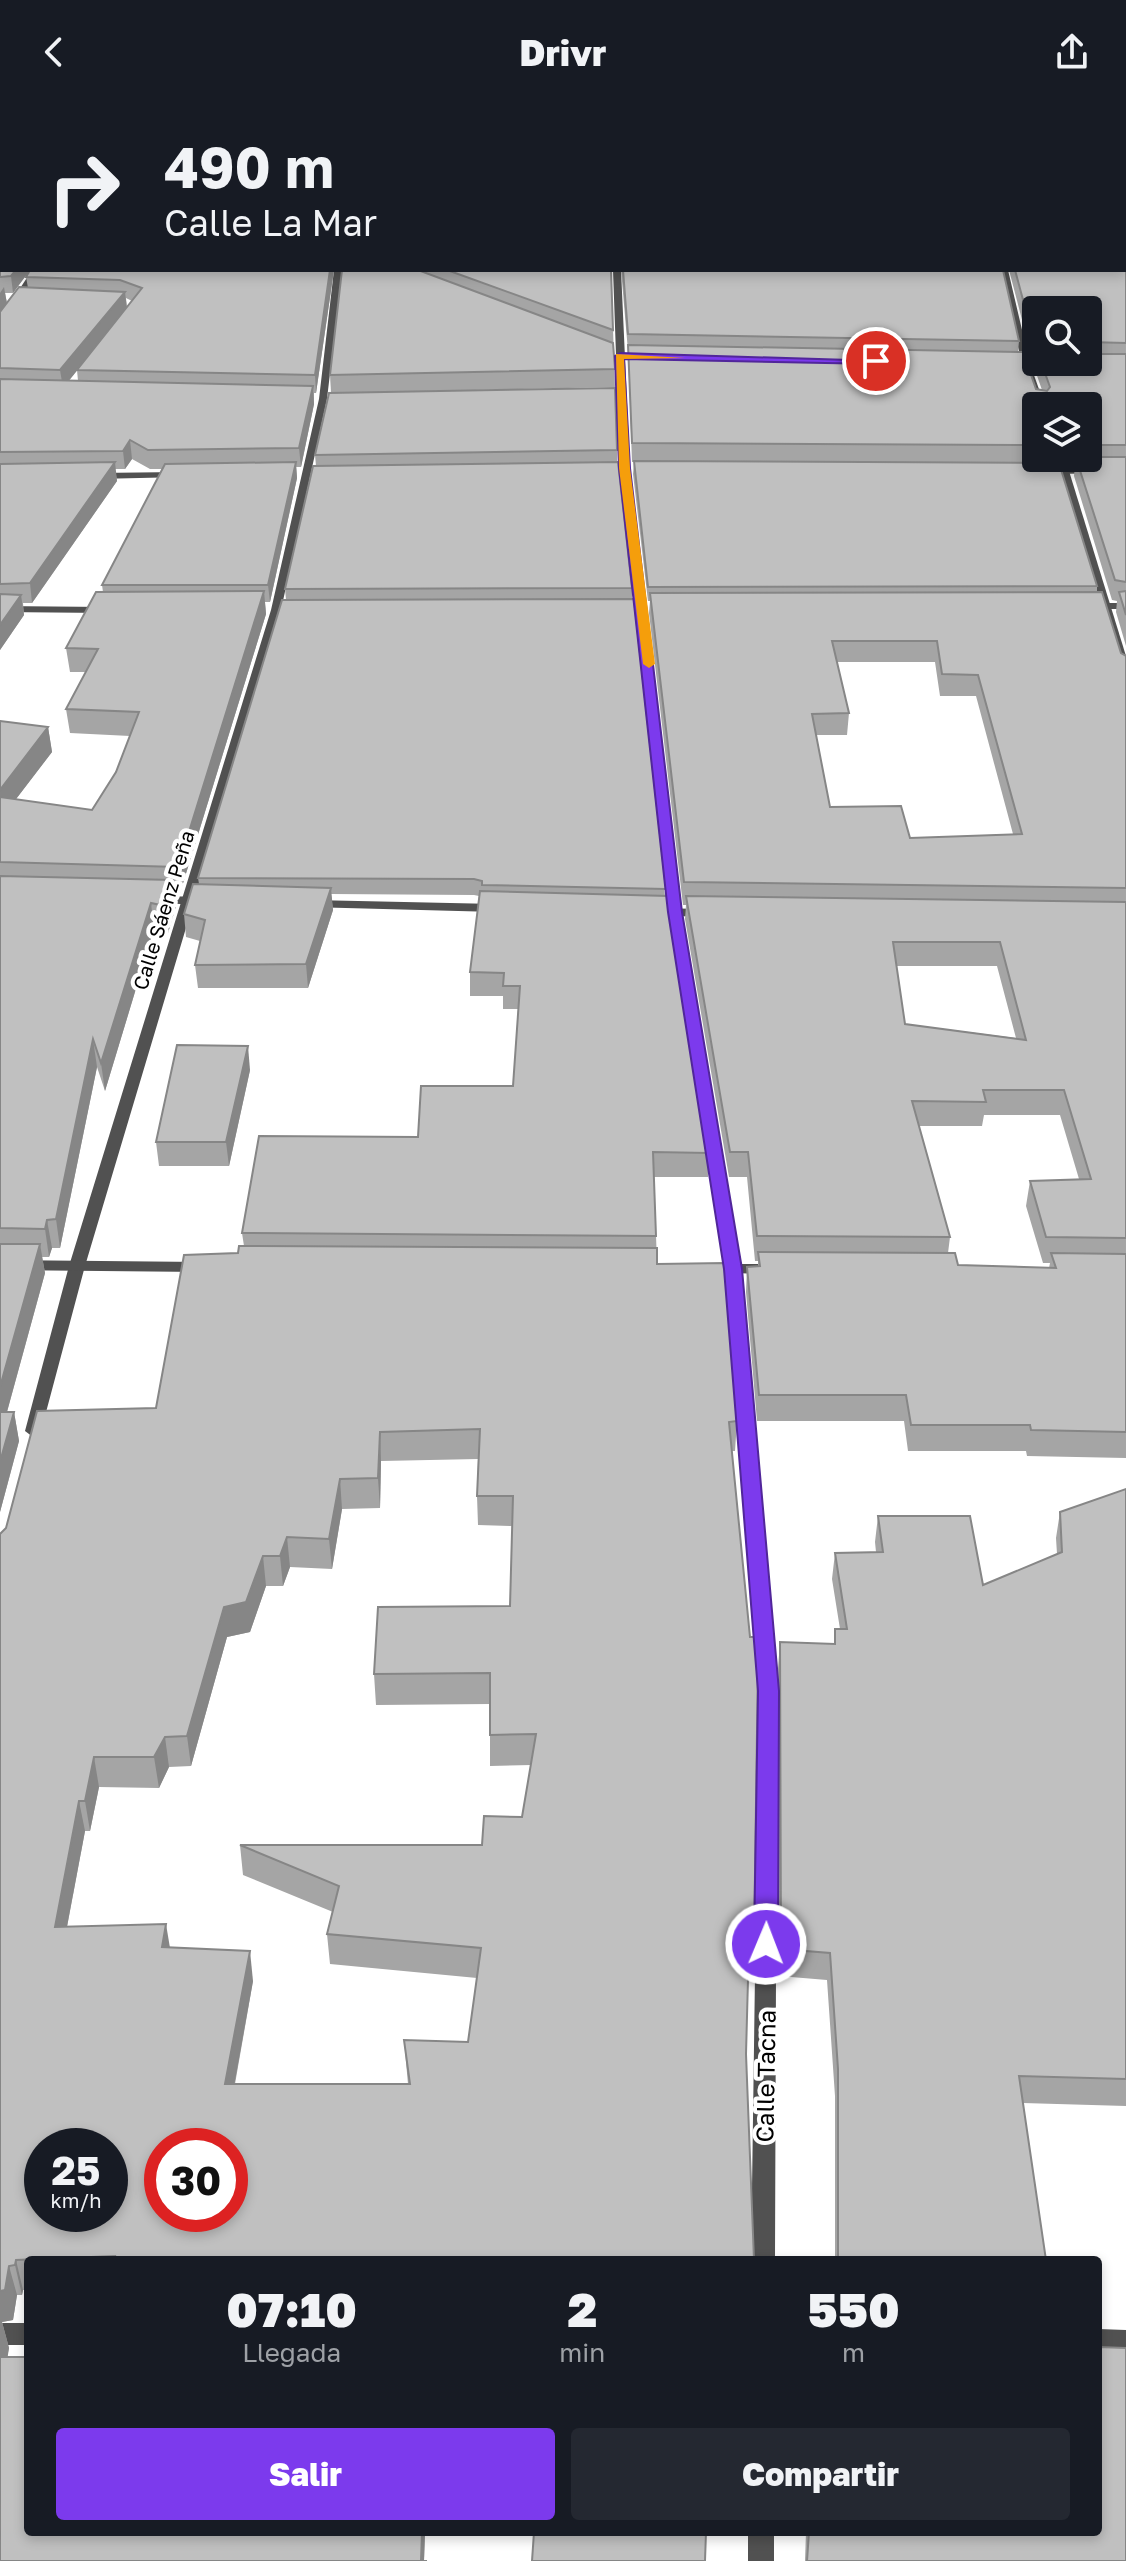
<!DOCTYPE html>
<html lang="es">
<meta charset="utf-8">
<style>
body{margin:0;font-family:"Golos Text",sans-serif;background:#242831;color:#f1f3f6;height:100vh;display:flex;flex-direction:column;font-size:30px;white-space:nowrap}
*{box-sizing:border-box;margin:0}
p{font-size:26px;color:#9ea1a6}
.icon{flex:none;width:44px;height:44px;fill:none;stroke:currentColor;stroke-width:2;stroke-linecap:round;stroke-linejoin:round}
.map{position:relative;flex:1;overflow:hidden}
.side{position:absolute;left:24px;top:2152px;width:1078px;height:280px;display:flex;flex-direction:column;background:#171b24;border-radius:8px;box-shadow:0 4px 12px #0003}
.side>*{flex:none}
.top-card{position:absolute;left:0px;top:0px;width:1126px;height:168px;box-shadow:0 4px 12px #0003;background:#171b24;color:#f1f3f6;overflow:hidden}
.buttons{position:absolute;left:1022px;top:192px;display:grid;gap:16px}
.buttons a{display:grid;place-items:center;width:80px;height:80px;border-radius:8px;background:#171b24;box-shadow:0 4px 12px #0003;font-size:40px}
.speed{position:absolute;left:24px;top:2024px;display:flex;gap:16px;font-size:40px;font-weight:700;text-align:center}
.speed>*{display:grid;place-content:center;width:104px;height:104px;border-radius:50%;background:#171b24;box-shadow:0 4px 12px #0003;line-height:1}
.speed small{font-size:20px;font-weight:400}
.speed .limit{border:12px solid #d22;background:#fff;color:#111}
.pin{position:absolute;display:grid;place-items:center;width:68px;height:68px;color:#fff;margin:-34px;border:4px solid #fff;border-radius:50%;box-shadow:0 2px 8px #0007}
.me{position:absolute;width:88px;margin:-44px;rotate:1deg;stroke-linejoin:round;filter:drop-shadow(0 0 6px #0008)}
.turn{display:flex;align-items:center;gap:28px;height:168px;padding:0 32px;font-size:36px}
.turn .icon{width:104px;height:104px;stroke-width:2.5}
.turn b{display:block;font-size:56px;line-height:68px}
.eta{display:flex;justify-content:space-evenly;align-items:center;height:136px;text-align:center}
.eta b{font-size:48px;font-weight:800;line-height:56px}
.primary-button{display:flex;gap:16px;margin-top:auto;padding:16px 32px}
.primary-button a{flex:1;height:92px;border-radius:8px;background:#7c3aed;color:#fff;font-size:32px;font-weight:800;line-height:92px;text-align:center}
.primary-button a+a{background:#242831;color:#f1f3f6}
header{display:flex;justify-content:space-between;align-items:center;height:104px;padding:0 32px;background:#171b24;font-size:36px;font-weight:800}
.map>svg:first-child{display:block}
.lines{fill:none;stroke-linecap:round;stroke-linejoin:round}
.minor{fill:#515151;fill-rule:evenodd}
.tertiary{fill:#515151;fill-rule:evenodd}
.wall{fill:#a5a5a5;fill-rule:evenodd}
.shaded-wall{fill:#868686}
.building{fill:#c0c0c0;stroke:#868686;stroke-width:2;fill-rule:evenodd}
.route{fill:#7c3aed;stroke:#51269a;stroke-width:2}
.slow{fill:#f59e0b}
.labels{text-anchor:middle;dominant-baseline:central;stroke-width:8;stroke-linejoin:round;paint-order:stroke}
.far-street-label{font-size:20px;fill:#000;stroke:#fff}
.street-label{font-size:24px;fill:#000;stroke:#fff}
</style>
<header><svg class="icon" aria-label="back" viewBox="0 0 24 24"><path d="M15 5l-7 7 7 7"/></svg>Drivr<svg class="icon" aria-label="share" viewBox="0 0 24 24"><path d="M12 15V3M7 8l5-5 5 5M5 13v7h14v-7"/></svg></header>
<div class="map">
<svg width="1126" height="2457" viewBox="0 0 1126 2457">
<rect width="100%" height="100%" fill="#fff"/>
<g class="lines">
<g class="minor">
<rect x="1124" y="17" width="2" height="4"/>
<polygon points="32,166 40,166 0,223 0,215"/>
<polygon points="334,166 342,166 327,295 281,506 85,1162 41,1327 33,1333 25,1327 69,1162 271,506 319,295"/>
<polygon points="613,166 621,166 630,364 681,808 741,1165 777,1587 775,2156 751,2156 759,1587 725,1165 669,808 620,364"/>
<polygon points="1126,363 1126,369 1048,370 1043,367 1048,364"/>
<polygon points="180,368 183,369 183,373 96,375 91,372 96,369"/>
<polygon points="1126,499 1126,505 1090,505 1085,502 1090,499"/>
<polygon points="0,502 106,503 111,506 106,509 0,508"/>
<rect x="0" y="2219" width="28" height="22"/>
<polygon points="1098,2225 1126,2226 1126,2248 1098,2247"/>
<rect x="748" y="2428" width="26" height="29"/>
</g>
<g class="tertiary">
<polygon points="1000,166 1008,166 1030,260 1045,302 1037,302 1022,260"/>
<polygon points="1055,354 1065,354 1126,552 1126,572 1121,569"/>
<polygon points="156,792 209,793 215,797 209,801 152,799 152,793"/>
<polygon points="312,796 496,800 502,804 496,808 308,803 308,797"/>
<polygon points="652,804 704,805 710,809 704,813 648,811 646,808"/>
<polygon points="0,1156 202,1158 210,1163 202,1168 0,1166"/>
<polygon points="706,1160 766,1160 774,1165 766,1170 701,1168 698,1165"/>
</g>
</g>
<g class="wall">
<path d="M1126 21V542L1116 508 1117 497 1112 496 1074 372 1075 360H1070L1067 354H1088V302H1036V354H1054V359L1097 482V488L1121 549 1126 552V1354L1027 1352 1026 1347H908L904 1317H757L746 1188 747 1163 758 1162V1157H755L747 1073H729L685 815 686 801H683L649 509 650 497H648L633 370 634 358H632L628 247 621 166H1003L1019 237 1018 248 1036 285 1042 286 1035 266 1036 258H1088V206H1036V254H1032L1009 166H1124ZM837 558H935L940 592H976L1013 730 910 734 830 703 816 631H847L849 609ZM896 862H997L1016 934 905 920ZM984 1011H1060L1079 1075 1030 1077 1026 1102 1043 1159H1050L1049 1164 958 1161 948 1149 950 1133 919 1022H982Z"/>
<path d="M0 88 30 166 13 189H5L7 199 28 184 26 173 30 166H334L316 289H314V300L301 363H296L297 374 270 498H265L266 510 180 789 175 788 176 802 168 829 154 825 105 987 97 963 60 1144H52L49 1153H42L45 1169 7 1308H14L19 1337 0 1408V617L48 623 52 648 16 695 92 706 116 668 130 632 70 629 66 605 86 568H70L66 544 103 488 102 481 162 365H150L132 355 125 365H115L117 377 32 499H23L24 511 0 546ZM126 194 132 197 127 204ZM83 259 77 266 78 277H68Z"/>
<polygon points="342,166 611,166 615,283 331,289 330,271"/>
<path d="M617 346V358L632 484V495L665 792 709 1049 708 1073H654L657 1160 737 1317 735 1347H732L754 1839 752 1869H748L746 1950 754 2156H28V2186H23L22 2191H17L13 2216 2 2218 9 2244 7 2253 28 2428H425L424 2457H0L1 1430 156 1304 238 1149 244 1142 242 1129 513 982 518 905H503V892H470V868L479 792 474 791 331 790 333 806 308 884H198L195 861 200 837 186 833 184 810 199 780 198 774 286 496 285 485 316 362 315 351ZM478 1355 477 1392 478 1421 512 1422 510 1502 374 1570 376 1601 490 1600V1662L531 1661 522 1713 482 1741H240L243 1771 333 1808 327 1830 330 1860 477 1874 468 1938 404 1936 408 1980H235L253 1877 170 1843 67 1823 85 1727H90L99 1683 159 1684 169 1663 191 1662 227 1533 250 1528 266 1482H283L290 1463 332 1465 342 1405 380 1404 381 1357Z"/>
<polygon points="250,966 229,1062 159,1062 156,1038"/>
<polygon points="1126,1385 1126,2002 1023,1999 1046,2156 835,2156 835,1992 827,1876 779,1872 778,1564 780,1538 834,1540 835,1525 840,1525 832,1475 835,1449 876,1448 875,1438 878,1412 983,1481 1057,1450 1056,1434 1060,1408"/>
<polygon points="806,2428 1098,2428 1126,2457 805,2457"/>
</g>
<g class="shaded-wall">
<polygon points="468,0 502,0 497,2 463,2"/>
<polygon points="16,166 30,166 13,189 11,172"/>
<polygon points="330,166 334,166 316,289 315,271"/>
<polygon points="4,183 7,200 0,210 0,189"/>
<polygon points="125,188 127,205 63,284 60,266"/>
<polygon points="313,282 314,300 301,363 299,344"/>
<polygon points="130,336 132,355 125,365 123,347"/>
<polygon points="115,358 117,377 32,499 30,479"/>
<polygon points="296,358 297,374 270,498 268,481"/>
<polygon points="264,487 266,510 180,789 178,763"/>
<polygon points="21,491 24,511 0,546 0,521"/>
<polygon points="48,623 52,648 0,716 0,686"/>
<polygon points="173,776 176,802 168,829 165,802"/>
<polygon points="331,784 333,806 308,884 306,860"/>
<polygon points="151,799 154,825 105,987 101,959"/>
<polygon points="93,935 97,963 60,1144 56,1115"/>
<polygon points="248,942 250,966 229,1062 226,1038"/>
<polygon points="47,1116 52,1144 49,1153 45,1125"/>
<polygon points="40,1140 45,1169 0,1333 0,1283"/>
<polygon points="14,1308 19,1337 0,1408 0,1358"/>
<polygon points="380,1328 381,1357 380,1404 378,1374"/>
<polygon points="340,1375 342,1405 332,1465 329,1435"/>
<polygon points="287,1433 290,1463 283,1482 280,1452"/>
<polygon points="263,1452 266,1482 250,1528 227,1533 191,1662 187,1632 224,1503"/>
<polygon points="165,1633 169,1663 159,1684 154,1653"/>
<polygon points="94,1653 99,1683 90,1727 85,1697"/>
<polygon points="79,1697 85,1727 61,1854 55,1823"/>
<polygon points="166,1820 171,1850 162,1843"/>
<polygon points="250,1847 253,1877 229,2010 225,1980"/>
<polygon points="16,2156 23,2186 22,2191 15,2161"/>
<polygon points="9,2162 17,2191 13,2216 2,2218 9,2244 3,2283 0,2273 0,2187"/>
<polygon points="422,2428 425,2428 424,2457 421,2457"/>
</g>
<g class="building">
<polygon points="149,0 468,0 463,2 150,2"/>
<polygon points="1124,20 1126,21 1126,133 1124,133 1124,143 1126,143 1126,239 1088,238 1088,206 1036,206 1036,237 1034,237 1015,166 1124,166"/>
<rect x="0" y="88" width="2" height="33"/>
<polygon points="2,121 2,166 16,166 11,172 0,173 0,129 2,129"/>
<polygon points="30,166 330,166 315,271 77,266 142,184 120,176 26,173"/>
<polygon points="342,166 418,166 613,239 615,265 330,271"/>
<polygon points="447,166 611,166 613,226"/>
<polygon points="623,166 1003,166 1019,237 628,230"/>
<polygon points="19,183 125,188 60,266 0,264 0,208"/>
<polygon points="628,241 1023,248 1036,285 1047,287 1050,283 1041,258 1088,258 1088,250 1126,250 1126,341 1088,341 1088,302 1036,302 1036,341 632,339"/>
<polygon points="0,275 313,282 299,344 148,346 130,336 123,347 0,348"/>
<polygon points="615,284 617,346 315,351 329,289"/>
<polygon points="1088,353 1126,353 1126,478 1115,476 1076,354 1088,354"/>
<polygon points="634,357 1059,359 1097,482 648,483"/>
<polygon points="115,358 30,479 0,480 0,360"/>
<polygon points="296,358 268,481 102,481 165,360"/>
<polygon points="618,358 632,484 285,485 313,362"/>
<polygon points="264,487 178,763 0,758 0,693 92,706 116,668 139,608 66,605 98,545 66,544 96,488"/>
<polygon points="1126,487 1126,511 1119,488"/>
<path d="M1102 488 1121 549 1126 552V784L684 778 650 489ZM832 537H937L942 570 978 571 1022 730 910 734 901 702 830 703 812 610 849 609Z"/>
<polygon points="0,490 21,491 0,521"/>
<polygon points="634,495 666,785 482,781 482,777 474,775 198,774 282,496"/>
<polygon points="0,617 48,623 0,686"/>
<polygon points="0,772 173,776 165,802 151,799 101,959 93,935 56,1115 47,1116 45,1125 0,1124"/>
<polygon points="193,780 331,784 306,860 195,861 205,816 184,810"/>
<polygon points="480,787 668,792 709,1049 653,1048 656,1132 242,1129 259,1032 418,1033 421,982 513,982 520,882 503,882 504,869 470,868"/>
<path d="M686 792 1126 798V1134L1046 1133 1030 1077 1091 1075 1064 986H983L986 998 912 997 950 1133 757 1132 748 1048H730ZM893 838H1000L1026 936 905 920Z"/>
<polygon points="177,941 248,942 226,1038 156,1038"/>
<polygon points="0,1140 40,1140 0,1283"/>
<path d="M239 1142 657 1144V1160L725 1159 737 1317 729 1318 750 1533H756L758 1557 754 1839 749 1838 746 1950 754 2156H114L115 2152 16 2156 15 2161 9 2162 5 2186 0 2187V1430L6 1424 37 1307 156 1304 184 1151 238 1149ZM480 1325 477 1392H513L510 1502 378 1503 374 1570 490 1569V1631L536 1630 522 1713 484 1712 482 1741H240L339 1782 327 1830 481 1844 468 1938 404 1936 410 1980H225L250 1847 162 1843 166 1820 55 1823 79 1697H85L94 1653H154L165 1633 187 1632 224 1503 246 1498 263 1452H280L287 1433 329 1435 340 1375 378 1374 380 1328ZM42 2042H110V2110H42ZM162 2042H230V2110H162Z"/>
<polygon points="758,1148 955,1149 958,1161 1056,1164 1051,1149 1126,1150 1126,1328 1031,1326 1030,1321 911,1321 906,1291 759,1291 747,1163 760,1162"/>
<polygon points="0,1308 14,1308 0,1358"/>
<polygon points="1126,1385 1126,1975 1019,1972 1046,2156 838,2156 838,1965 830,1849 781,1845 780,1538 835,1540 835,1525 847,1525 835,1449 883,1448 878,1412 970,1412 983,1481 1062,1448 1060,1408"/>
<polygon points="1098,2243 1126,2244 1126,2457 807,2457 809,2428 1098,2428"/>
<polygon points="0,2253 28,2253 28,2428 422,2428 421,2457 427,2457 0,2457"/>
<polygon points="534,2428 706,2428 705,2457 532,2457"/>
</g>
<polygon class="route" points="620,249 880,257 876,260 624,255 630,364 682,808 742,1165 779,1587 778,1840 774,1846 766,1849 757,1846 754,1840 758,1587 724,1165 668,808 619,364 615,252"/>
<polygon class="slow" points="616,250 685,254 624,255 630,364 655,560 649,564 643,560 619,364"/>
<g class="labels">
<g class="far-street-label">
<text transform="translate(163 806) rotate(-73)">Calle Sáenz Peña</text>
</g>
<g class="street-label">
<text transform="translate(765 1972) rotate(-89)">Calle Tacna</text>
</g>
</g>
</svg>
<div class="buttons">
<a><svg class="icon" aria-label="search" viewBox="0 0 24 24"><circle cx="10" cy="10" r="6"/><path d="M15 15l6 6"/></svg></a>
<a><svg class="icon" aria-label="layers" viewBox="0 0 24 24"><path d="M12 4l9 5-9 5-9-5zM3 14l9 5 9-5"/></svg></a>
</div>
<div class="speed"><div>25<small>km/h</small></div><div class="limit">30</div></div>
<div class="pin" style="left:876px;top:257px;background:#d93025"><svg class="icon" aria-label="arrive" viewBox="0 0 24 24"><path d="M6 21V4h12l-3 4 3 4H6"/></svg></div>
<svg class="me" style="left:766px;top:1840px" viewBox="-20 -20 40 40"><circle r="17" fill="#7c3aed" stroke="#fff" stroke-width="3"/><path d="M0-11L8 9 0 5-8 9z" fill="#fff"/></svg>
<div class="top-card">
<div class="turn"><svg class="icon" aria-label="right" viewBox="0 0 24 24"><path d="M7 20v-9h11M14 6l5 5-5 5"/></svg><div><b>490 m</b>Calle La Mar</div></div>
</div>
<section class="side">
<div class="eta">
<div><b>07:10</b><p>Llegada</p></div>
<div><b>2</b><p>min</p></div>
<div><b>550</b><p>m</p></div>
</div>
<div class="primary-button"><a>Salir</a><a>Compartir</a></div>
</section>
</div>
